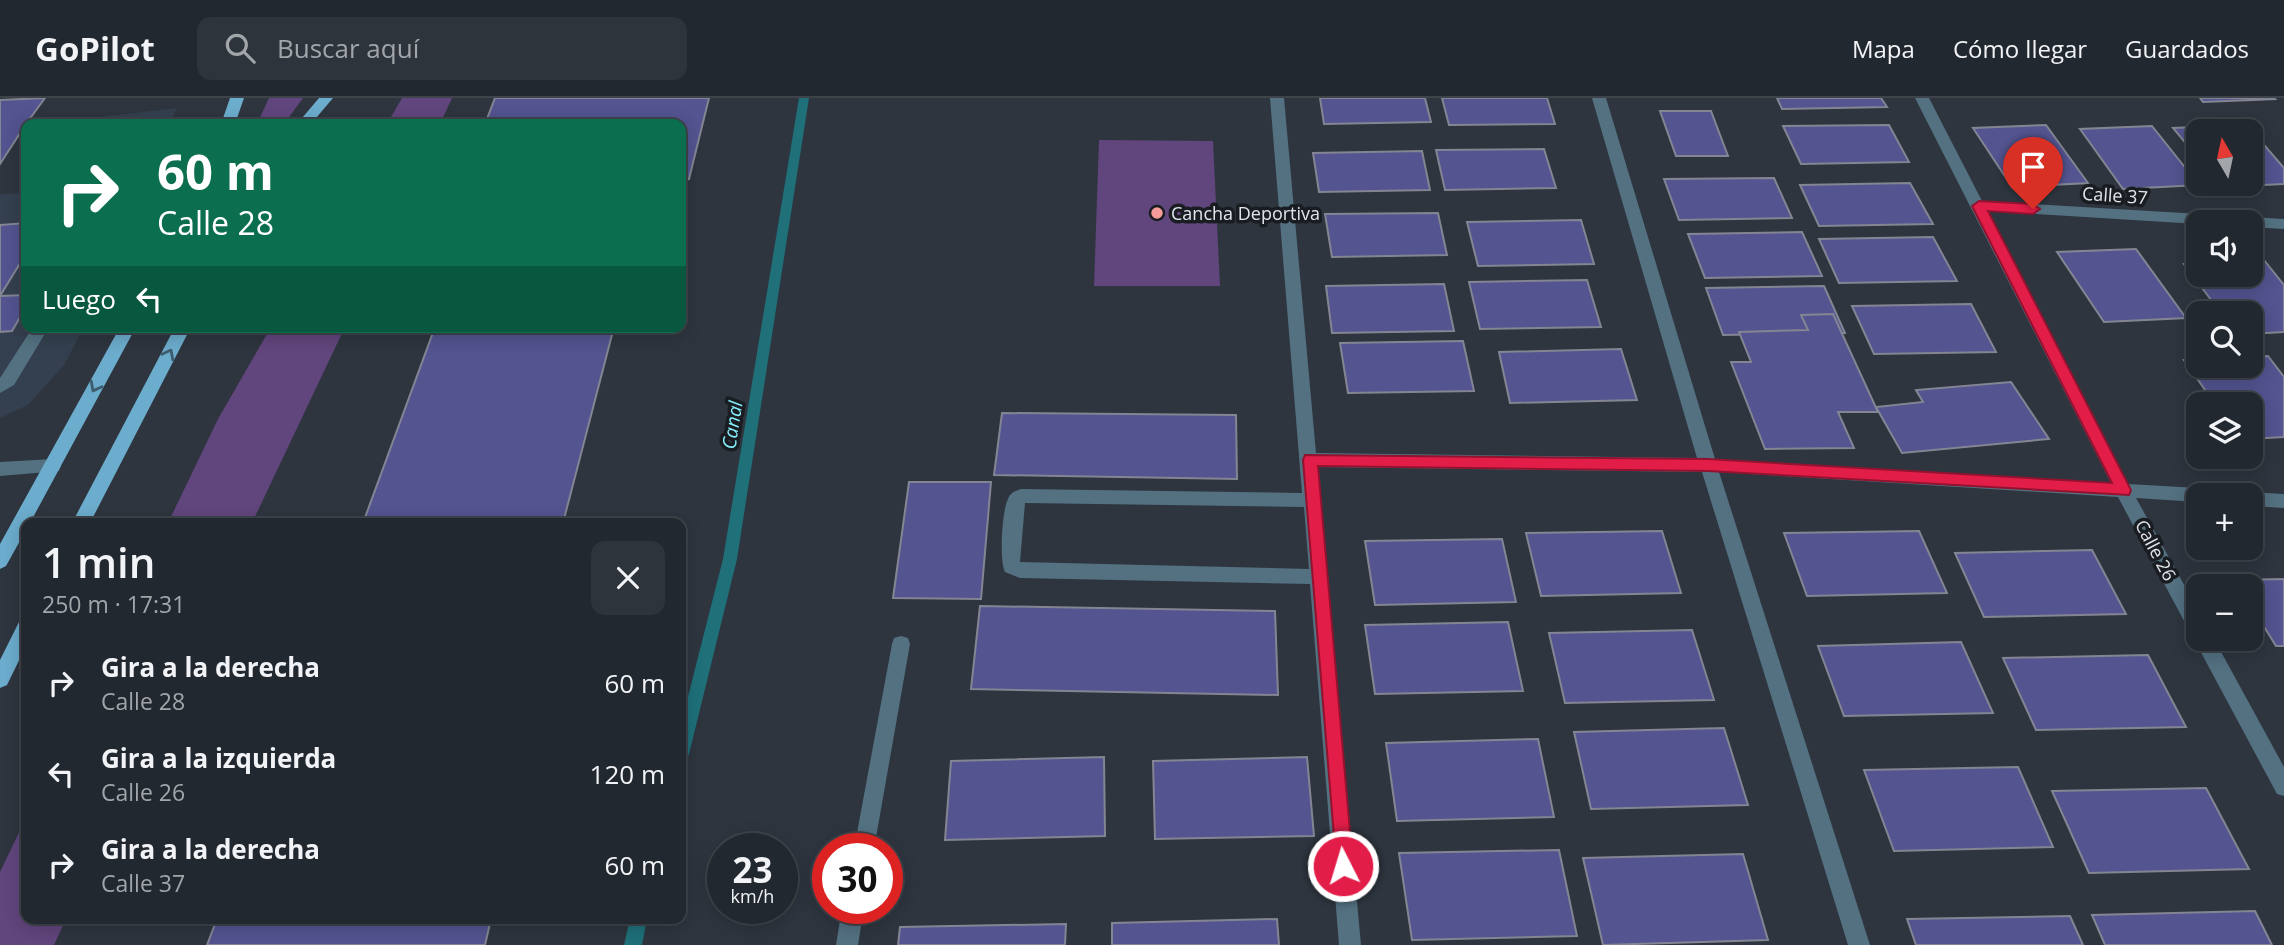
<!DOCTYPE html>
<html lang="es">
<meta charset="utf-8">
<style>
body{margin:0;font-family:"Open Sans",sans-serif;background:#2e343b;color:#f1f3f6;height:100vh;display:flex;flex-direction:column;font-size:26px;white-space:nowrap}
*{box-sizing:border-box;margin:0}
p{font-size:23px;color:#a2a6aa}
.icon{flex:none;width:38px;height:38px;fill:none;stroke:currentColor;stroke-width:2;stroke-linecap:round;stroke-linejoin:round}
.map{position:relative;flex:1;overflow:hidden}
.drawer{position:absolute;left:21px;top:420px;width:665px;height:406px;display:flex;flex-direction:column;background:#22282f;border-radius:14px;box-shadow:0 4px 18px #0003,0 0 0 2px #3f444b}
.drawer>*{flex:none}
.banner{position:absolute;left:21px;top:21px;width:665px;height:214px;border-radius:14px;box-shadow:0 4px 18px #0003,0 0 0 2px #3f444b;background:#0b6e4f;color:#fff;overflow:hidden}
.needle{width:46px;rotate:351deg}
.buttons{position:absolute;left:2186px;top:21px;display:grid;gap:14px}
.buttons a{display:grid;place-items:center;width:77px;height:77px;border-radius:14px;background:#22282f;box-shadow:0 4px 18px #0003,0 0 0 2px #3f444b;font-size:35px}
.speed{position:absolute;left:707px;top:735px;display:flex;gap:14px;font-size:35px;font-weight:700;text-align:center}
.speed>*{display:grid;place-content:center;width:91px;height:91px;border-radius:50%;background:#22282f;box-shadow:0 4px 18px #0003,0 0 0 2px #3f444b;line-height:1}
.speed small{font-size:18px;font-weight:400}
.speed .limit{border:10px solid #d22;background:#fff;color:#111}
.pin{position:absolute;display:grid;place-items:center;width:60px;height:60px;color:#fff;margin:-72px -30px;border-radius:50% 50% 50% 0;rotate:-45deg;box-shadow:0 0 7px #0007}
.pin .icon{rotate:45deg}
.me{position:absolute;width:77px;margin:-38px;rotate:355deg;stroke-linejoin:round;filter:drop-shadow(0 0 5px #0008)}
.turn{display:flex;align-items:center;gap:24px;height:147px;padding:0 21px;font-size:32px}
.turn .icon{width:91px;height:91px;stroke-width:2.5}
.turn b{display:block;font-size:49px;line-height:60px}
.then{display:flex;align-items:center;height:66px;padding:0 21px;background:#0003;gap:14px;font-size:26px}
.round{display:grid;place-items:center;flex:none;width:74px;height:74px;border-radius:14px;background:#2e343b}
.head{display:flex;align-items:center;justify-content:space-between;height:119px;padding:0 21px}
h1{font-size:42px;font-weight:600;line-height:52px}
ul{padding:0;list-style:none}
li{display:flex;align-items:center;gap:21px;height:91px;padding:0 21px}
li div{flex:1}
li b{display:block;font-size:26px}
li em{font-style:normal}
header{display:flex;align-items:center;gap:42px;box-sizing:border-box;height:98px;padding:0 35px;background:#22282f;border-bottom:2px solid #3f444b}
header strong{font-size:33px}
nav{display:flex;gap:38px;margin-inline-start:auto;font-size:24px}
.search{width:490px;height:63px;background:#2e343b;display:flex;align-items:center;gap:18px;box-sizing:border-box;padding:0 24px;border-radius:14px;color:#a2a6aa;font-size:26px}
.map>svg:first-child{display:block}
.built{fill:#34404f}
.green{fill:#61457d}
.lines{fill:none;stroke-linecap:round;stroke-linejoin:round}
.stream{fill:#1f7079;fill-rule:evenodd}
.building{fill:#535490;stroke:#848593;stroke-width:2}
.minor{fill:#537181;fill-rule:evenodd}
.major{fill:#6caccc;fill-rule:evenodd}
.oneway{stroke:#3e5d6e}
.route{fill:#e11d48;stroke:#92132f;stroke-width:2}
.poi-dot{fill:#f59b9a;stroke:#191d21;stroke-width:2.5}
.labels{text-anchor:middle;dominant-baseline:central;stroke-width:7;stroke-linejoin:round;paint-order:stroke}
.street-label{font-size:18px;fill:#e0e5ec;stroke:#191d21}
.poi-label{font-size:18px;fill:#e0e5ec;stroke:#191d21;text-anchor:start}
.water-label{font-size:19px;font-style:italic;fill:#86f0fd;stroke:#191d21}
</style>
<header>
<strong>GoPilot</strong>
<div class="search"><svg class="icon" aria-label="search" viewBox="0 0 24 24"><circle cx="10" cy="10" r="6"/><path d="M15 15l6 6"/></svg>Buscar aquí</div>
<nav><a>Mapa</a><a>Cómo llegar</a><a>Guardados</a></nav>
</header>
<div class="map">
<svg width="2284" height="847" viewBox="0 0 2284 847">
<rect width="100%" height="100%" fill="#2e353f"/>
<g class="built">
<polygon points="177,10 169,26 80,26 83,21"/>
<polygon points="26,95 26,229 84,229 64,267 28,307 0,320 0,96"/>
</g>
<g class="green">
<polygon points="269,0 303,0 284,26 257,26"/>
<polygon points="402,0 452,0 440,26 387,26"/>
<polygon points="1099,42 1213,43 1220,188 1094,188"/>
<polygon points="271,229 345,229 252,425 168,425 218,321"/>
<polygon points="26,720 26,821 66,821 54,847 0,847 0,774"/>
</g>
<g class="lines">
<g class="stream">
<polygon points="799,0 809,0 737,461 689,656 687,661 681,663 681,626 723,461"/>
<polygon points="630,821 647,821 642,847 624,847"/>
</g>
</g>
<g class="building">
<polygon points="45,0 26,26 0,66 0,2"/>
<polygon points="495,0 709,0 689,81 681,82 681,26 485,26"/>
<polygon points="1320,0 1425,0 1431,24 1324,26"/>
<polygon points="1442,0 1547,0 1555,26 1449,27"/>
<polygon points="1777,0 1881,0 1887,9 1782,11"/>
<polygon points="2200,0 2274,0 2275,1 2203,4"/>
<polygon points="1660,13 1711,13 1728,58 1676,58"/>
<polygon points="1889,27 1909,64 1801,66 1783,28"/>
<polygon points="2046,27 2088,85 2012,89 1973,30"/>
<polygon points="2247,27 2284,70 2284,86 2222,89 2219,86 2250,86 2250,33 2198,33 2198,60 2173,30"/>
<polygon points="2152,28 2199,87 2123,91 2080,31"/>
<polygon points="1544,51 1556,90 1445,92 1436,52"/>
<polygon points="1422,53 1430,92 1319,94 1313,55"/>
<polygon points="1774,80 1792,120 1679,122 1664,81"/>
<polygon points="1910,85 1933,126 1819,128 1800,87"/>
<polygon points="1438,115 1447,157 1332,159 1325,116"/>
<polygon points="1581,122 1594,166 1478,168 1467,124"/>
<polygon points="26,125 26,167 19,167 0,198 26,197 26,209 12,233 0,234 0,127"/>
<polygon points="1802,134 1822,178 1705,180 1688,136"/>
<polygon points="1933,139 1957,183 1839,185 1819,141"/>
<polygon points="2136,151 2186,220 2104,224 2057,154"/>
<polygon points="2264,162 2284,187 2284,234 2250,236 2250,215 2221,215 2184,166 2198,165 2198,177 2250,177 2250,163"/>
<polygon points="1587,182 1601,229 1480,231 1469,184"/>
<polygon points="1444,186 1454,233 1332,235 1326,188"/>
<polygon points="1824,188 1845,235 1723,237 1706,190"/>
<polygon points="1971,206 1996,254 1874,256 1852,208"/>
<polygon points="1833,216 1878,314 1838,314 1854,350 1765,351 1731,264 1751,264 1739,234 1808,232 1801,217"/>
<polygon points="435,229 614,229 563,425 363,425"/>
<polygon points="1463,243 1474,293 1348,295 1340,245"/>
<polygon points="1621,251 1637,302 1510,305 1499,254"/>
<polygon points="2268,258 2284,279 2284,339 2250,341 2250,306 2215,306 2184,262 2198,261 2198,268 2250,268 2250,259"/>
<polygon points="2011,284 2049,341 1902,355 1876,309 1923,304 1916,292"/>
<polygon points="1002,315 1236,317 1237,381 994,377"/>
<polygon points="909,384 991,384 981,501 893,500"/>
<polygon points="1662,433 1681,495 1541,498 1526,435"/>
<polygon points="1919,433 1947,495 1807,498 1784,435"/>
<polygon points="1502,441 1516,504 1375,507 1365,443"/>
<polygon points="2092,452 2126,516 1984,519 1955,455"/>
<polygon points="2284,481 2284,548 2276,548 2250,506 2250,488 2240,488 2236,482"/>
<polygon points="980,508 1275,513 1278,597 971,591"/>
<polygon points="1508,524 1523,593 1375,596 1365,527"/>
<polygon points="1692,532 1714,602 1565,605 1549,535"/>
<polygon points="1961,544 1993,615 1844,618 1818,548"/>
<polygon points="2148,557 2186,629 2036,632 2003,560"/>
<polygon points="1724,630 1748,707 1591,711 1574,634"/>
<polygon points="1538,641 1554,719 1397,723 1386,645"/>
<polygon points="1104,659 1105,738 945,742 951,663"/>
<polygon points="1307,659 1314,738 1155,741 1153,663"/>
<polygon points="2018,669 2053,749 1894,753 1864,672"/>
<polygon points="2206,690 2249,771 2089,775 2052,693"/>
<polygon points="1559,752 1577,838 1412,842 1399,755"/>
<polygon points="1743,756 1768,842 1603,847 1583,760"/>
<polygon points="2255,813 2272,847 2105,847 2092,817"/>
<polygon points="2070,818 2083,847 1916,847 1907,821"/>
<polygon points="217,821 491,821 485,847 207,847"/>
<polygon points="1277,821 1279,847 1112,847 1112,825"/>
<polygon points="1066,826 1065,847 898,847 900,829"/>
</g>
<g class="lines">
<g class="minor">
<path d="M1270 0H1284L1316 355 1697 360 1592 0H1606L1715 361 2111 385 1915 0H1929L1982 103 2284 121V131L2250 129V124L2198 126 1987 113 2128 386 2198 390 2204 392 2207 397H2198V404L2136 400 2198 512V541H2214L2284 669V698L2277 696 2197 547 2196 538 2191 536 2118 399 1719 374 1870 847H1848L1702 374 1317 369 1361 847H1339L1310 486 1020 480 1005 474C999 463 1002 412 1008 401 1010 395 1015 393 1021 391L1302 395ZM1025 405 1304 409 1309 471 1020 464Z"/>
<polygon points="33,229 49,229 14,287 0,295 0,280"/>
<polygon points="53,361 59,363 61,368 59,373 0,378 0,364"/>
<polygon points="2250,394 2284,396 2284,410 2250,408 2250,397 2243,397"/>
<polygon points="901,538 908,540 910,546 874,751 854,751 892,546 894,540"/>
<polygon points="842,810 864,810 858,847 836,847"/>
</g>
<g class="major">
<polygon points="230,0 244,0 235,26 221,26"/>
<polygon points="319,0 333,0 311,26 297,26"/>
<polygon points="120,229 136,229 30,425 26,425 26,432 6,468 0,471 0,446"/>
<polygon points="175,229 191,229 90,425 72,425"/>
<polygon points="26,522 26,548 7,587 0,590 0,562 19,524"/>
</g>
</g>
<defs><path id="oneway-chevron" d="M-2-3.5L2.5 0L-2 3.5" fill="none" stroke-width="1.6" stroke-linecap="round" stroke-linejoin="round" transform="scale(1.75)"/></defs>
<g class="oneway">
<use href="#oneway-chevron" transform="translate(169 256) rotate(-63)"/>
<use href="#oneway-chevron" transform="translate(95 289) rotate(118)"/>
</g>
<polygon class="route" points="1979,103 2033,106 2040,111 2033,116 1988,113 2131,392 2129,397 1708,373 1318,368 1353,768 1350,775 1343,777 1337,775 1303,362 1305,357 1708,361 2112,385 1972,108"/>
<circle class="poi-dot" cx="1157" cy="115" r="7"/>
<g class="labels">
<g class="street-label">
<text transform="translate(2115 97) rotate(4)">Calle 37</text>
<text transform="translate(2156 452) rotate(62)">Calle 26</text>
</g>
<g class="poi-label">
<text x="1171" y="115">Cancha Deportiva</text>
</g>
<g class="water-label">
<text transform="translate(732 327) rotate(-81)">Canal</text>
</g>
</g>
</svg>
<div class="buttons">
<a><svg class="needle" viewBox="-14 -14 28 28"><path d="M0-13l5 13h-10z" fill="#e53935"/><path d="M0 13l5-13h-10z" fill="#a2a6aa"/></svg></a>
<a><svg class="icon" aria-label="sound" viewBox="0 0 24 24"><path d="M4 9h4l5-4v14l-5-4H4zM17 9q2 3 0 6"/></svg></a>
<a><svg class="icon" aria-label="search" viewBox="0 0 24 24"><circle cx="10" cy="10" r="6"/><path d="M15 15l6 6"/></svg></a>
<a><svg class="icon" aria-label="layers" viewBox="0 0 24 24"><path d="M12 4l9 5-9 5-9-5zM3 14l9 5 9-5"/></svg></a>
<a>+</a>
<a>−</a>
</div>
<div class="speed"><div>23<small>km/h</small></div><div class="limit">30</div></div>
<div class="pin" style="left:2033px;top:111px;background:#d93025"><svg class="icon" aria-label="arrive" viewBox="0 0 24 24"><path d="M6 21V4h12l-3 4 3 4H6"/></svg></div>
<svg class="me" style="left:1343px;top:768px" viewBox="-20 -20 40 40"><circle r="17" fill="#e11d48" stroke="#fff" stroke-width="3"/><path d="M0-11L8 9 0 5-8 9z" fill="#fff"/></svg>
<div class="banner">
<div class="turn"><svg class="icon" aria-label="right" viewBox="0 0 24 24"><path d="M7 20v-9h11M14 6l5 5-5 5"/></svg><div><b>60 m</b>Calle 28</div></div>
<div class="then">Luego<svg class="icon" aria-label="left" viewBox="0 0 24 24"><path d="M17 20v-9H6M10 6l-5 5 5 5"/></svg></div>
</div>
<section class="drawer">
<div class="head"><div><h1>1 min</h1><p>250 m · 17:31</p></div><a class="round"><svg class="icon" aria-label="close" viewBox="0 0 24 24"><path d="M6 6l12 12M18 6L6 18"/></svg></a></div>
<ul>
<li><svg class="icon" aria-label="right" viewBox="0 0 24 24"><path d="M7 20v-9h11M14 6l5 5-5 5"/></svg><div><b>Gira a la derecha</b><p>Calle 28</p></div><em>60 m</em></li>
<li><svg class="icon" aria-label="left" viewBox="0 0 24 24"><path d="M17 20v-9H6M10 6l-5 5 5 5"/></svg><div><b>Gira a la izquierda</b><p>Calle 26</p></div><em>120 m</em></li>
<li><svg class="icon" aria-label="right" viewBox="0 0 24 24"><path d="M7 20v-9h11M14 6l5 5-5 5"/></svg><div><b>Gira a la derecha</b><p>Calle 37</p></div><em>60 m</em></li>
</ul>
</section>
</div>
